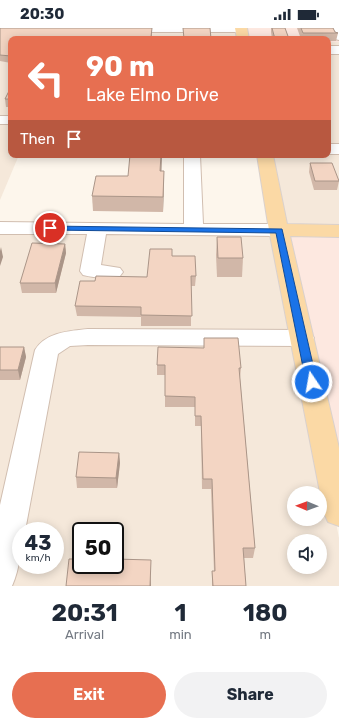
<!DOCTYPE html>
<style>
body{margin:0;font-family:Rubik,sans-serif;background:#f2f2f3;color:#1f2937;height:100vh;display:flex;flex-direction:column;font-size:15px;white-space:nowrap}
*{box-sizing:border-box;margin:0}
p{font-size:13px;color:#747a83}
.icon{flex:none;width:22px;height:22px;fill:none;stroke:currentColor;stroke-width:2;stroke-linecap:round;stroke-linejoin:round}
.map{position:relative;height:558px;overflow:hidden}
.details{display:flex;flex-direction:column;background:#fff;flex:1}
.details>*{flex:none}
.banner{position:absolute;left:8px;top:8px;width:323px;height:122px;border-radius:8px;box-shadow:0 2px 10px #0003;background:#e76f51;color:#fff;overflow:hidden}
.needle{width:26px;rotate:271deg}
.tools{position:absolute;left:287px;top:458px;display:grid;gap:8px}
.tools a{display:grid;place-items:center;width:40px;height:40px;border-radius:50%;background:#fff;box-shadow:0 2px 10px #0003;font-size:20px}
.speed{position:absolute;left:12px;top:494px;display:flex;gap:8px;font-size:20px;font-weight:700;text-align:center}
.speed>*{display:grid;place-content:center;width:52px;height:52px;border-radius:50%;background:#fff;box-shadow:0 2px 10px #0003;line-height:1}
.speed small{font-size:10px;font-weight:400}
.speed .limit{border:2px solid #111;border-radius:6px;background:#fff;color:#111}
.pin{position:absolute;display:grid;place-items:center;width:34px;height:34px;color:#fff;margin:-17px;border:2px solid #fff;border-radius:50%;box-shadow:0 1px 4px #0007}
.me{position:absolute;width:44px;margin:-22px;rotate:348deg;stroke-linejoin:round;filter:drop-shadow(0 0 3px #0008)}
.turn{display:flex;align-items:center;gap:14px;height:84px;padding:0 12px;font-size:18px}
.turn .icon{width:52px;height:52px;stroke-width:2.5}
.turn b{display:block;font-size:28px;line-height:34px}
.then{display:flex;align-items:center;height:38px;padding:0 12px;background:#0003;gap:8px;font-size:15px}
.eta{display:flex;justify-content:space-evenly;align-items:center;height:68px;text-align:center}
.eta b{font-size:24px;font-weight:700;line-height:28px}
.primary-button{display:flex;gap:8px;margin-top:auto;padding:8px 12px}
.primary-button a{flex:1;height:46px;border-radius:24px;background:#e76f51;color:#fff;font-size:16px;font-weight:700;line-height:46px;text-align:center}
.primary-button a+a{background:#f2f2f3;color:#1f2937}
.status{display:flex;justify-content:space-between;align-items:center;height:28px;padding:0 20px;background:#fff;direction:ltr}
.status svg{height:11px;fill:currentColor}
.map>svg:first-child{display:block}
.residential{fill:#f5e8da;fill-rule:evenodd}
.commercial{fill:#fde8e0}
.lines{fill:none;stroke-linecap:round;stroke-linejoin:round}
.minor-casing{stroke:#d1beb0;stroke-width:2}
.major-casing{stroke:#dad1cd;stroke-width:2}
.minor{fill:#fff;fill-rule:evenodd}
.major{fill:#fbd9a5;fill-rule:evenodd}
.wall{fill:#d1b7a8}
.shaded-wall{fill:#aa9588}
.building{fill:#f3d5c3;stroke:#aa9588}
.route{fill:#1a73e8;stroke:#114b97}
</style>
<div class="status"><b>20:30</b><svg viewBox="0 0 49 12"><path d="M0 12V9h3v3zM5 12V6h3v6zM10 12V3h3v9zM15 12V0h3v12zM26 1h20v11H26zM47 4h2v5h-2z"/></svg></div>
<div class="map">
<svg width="339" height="558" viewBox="0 0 339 558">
<rect width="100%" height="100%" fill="#fdf6ec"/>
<g class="residential">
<polygon points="0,0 241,0 243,11 11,11 11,127 19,127 0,172"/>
<path d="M328 14H339V203H279L339 510V558H0V200L279 202 265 127H328ZM294 465H320V491H294ZM21 503H55V537H21ZM81 503H115V537H81ZM294 513H320V539H294Z"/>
</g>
<g class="commercial">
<polygon points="240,0 339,0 339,14 328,14 328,11 243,11"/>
<polygon points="279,202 339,202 339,492"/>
</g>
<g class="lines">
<g class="minor-casing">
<g id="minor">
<polygon points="117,0 246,0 247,1 241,4 122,4 118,3"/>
<polygon points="329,0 339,0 339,12 335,11"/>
<rect x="328" y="18" width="11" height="8"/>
<rect x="0" y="88" width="11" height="8"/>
<rect x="328" y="116" width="11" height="10"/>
<path d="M184 127H200L203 196H279L286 198 289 202 286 206 279 208 106 206 101 237 120 240 123 244 120 248C108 251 95 250 83 247L80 243 87 206H0V194L184 196Z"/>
<path d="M88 301 302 302 310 304 314 310 310 316 302 318 88 317 70 318 58 326 25 503H21C21 522 20 540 12 558H0V477L35 322C46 304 69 303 88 301Z"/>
</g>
</g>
<g class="major-casing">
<g id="major">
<polygon points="235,0 247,0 249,11 237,11"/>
<polygon points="257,127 273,127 287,196 339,197 339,209 290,208 339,420 339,498 328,494 324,485 269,202"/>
</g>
</g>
<use href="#minor" class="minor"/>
<use href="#major" class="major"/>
</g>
<g class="wall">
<polygon points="0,0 152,5 152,11 11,11 11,35 0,33"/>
<polygon points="271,0 285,0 289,11 272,11 271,4"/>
<polygon points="297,0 333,0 335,4 338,5 336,13 328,13 328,11 301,11"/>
<polygon points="11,59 11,79 6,79 5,71"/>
<polygon points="310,135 339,153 337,162 314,162 309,144"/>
<polygon points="161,143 164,143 163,184 93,183 92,168 128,148"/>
<polygon points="217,209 243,230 242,249 217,249 216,227"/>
<polygon points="65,216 66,225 56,265 22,265 20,255"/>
<polygon points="172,228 196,248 195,258 191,258 191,298 141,298 141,289 77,288 75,278 95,253 147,249"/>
<polygon points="204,310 241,340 240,350 255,520 253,530 244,530 246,558 212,558 212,543 214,543 211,461 202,461 201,398 195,398 195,379 165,379 165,347 157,347 157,337 204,320"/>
<polygon points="0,319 24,319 26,329 20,352 0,352"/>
<polygon points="119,425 120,435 117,460 77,460 76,449"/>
</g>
<g class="shaded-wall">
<polygon points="161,127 162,127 161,157 160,143"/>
<polygon points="164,143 164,157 163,184 163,169"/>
<polygon points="65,216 66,225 56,265 55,255"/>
<polygon points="1,219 3,229 0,238 0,223"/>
<polygon points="24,319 26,329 20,352 18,342"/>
<polygon points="119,425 120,435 117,460 116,450"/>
<polygon points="151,532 151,558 150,558"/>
</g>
<g class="building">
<polygon points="0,0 152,0 151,9 147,9 147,11 11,11 11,28 0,27"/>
<polygon points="183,0 210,0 211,11 184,11"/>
<polygon points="272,0 285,0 289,11 275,11"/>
<polygon points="301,0 333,0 335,4 338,5 303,5"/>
<polygon points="11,59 11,71 5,71"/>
<polygon points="130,127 161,127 160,143 164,143 163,169 92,168 96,148 128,148"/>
<polygon points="310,135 332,135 339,153 315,153"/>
<polygon points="217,209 241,209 243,230 218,230"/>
<polygon points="32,215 65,216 55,255 20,255"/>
<polygon points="150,221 172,221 172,228 195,228 196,248 191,248 192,288 141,287 141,279 75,278 80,253 95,253 96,248 147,249"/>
<polygon points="204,310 238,310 241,340 239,340 255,520 243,520 246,558 213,558 212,543 215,543 212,451 203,451 201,388 195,388 195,369 165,368 165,337 157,337 158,319 204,320"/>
<polygon points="0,319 24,319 18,342 0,342"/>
<polygon points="79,424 119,425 116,450 76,449"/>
<polygon points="69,531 81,531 81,537 115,537 115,531 151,532 150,558 66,558"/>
</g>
<polygon class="route" points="47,198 282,201 317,354 315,356 308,356 306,354 276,205 50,202 47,202"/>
</svg>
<div class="tools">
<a><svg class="needle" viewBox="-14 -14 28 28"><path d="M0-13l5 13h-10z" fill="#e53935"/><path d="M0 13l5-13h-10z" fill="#747a83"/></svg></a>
<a><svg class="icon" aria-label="sound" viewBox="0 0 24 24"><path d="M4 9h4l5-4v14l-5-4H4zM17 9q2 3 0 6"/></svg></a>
</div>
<div class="speed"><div>43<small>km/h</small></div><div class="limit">50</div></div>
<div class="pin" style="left:50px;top:200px;background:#d93025"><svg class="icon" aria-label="arrive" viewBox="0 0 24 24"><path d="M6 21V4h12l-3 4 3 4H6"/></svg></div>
<svg class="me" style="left:312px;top:354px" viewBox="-20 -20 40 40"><circle r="17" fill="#1a73e8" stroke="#fff" stroke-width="3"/><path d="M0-11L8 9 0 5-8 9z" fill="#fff"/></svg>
<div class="banner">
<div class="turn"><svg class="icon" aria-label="left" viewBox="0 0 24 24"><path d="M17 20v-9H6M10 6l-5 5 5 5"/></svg><div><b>90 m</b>Lake Elmo Drive</div></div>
<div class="then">Then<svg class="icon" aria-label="arrive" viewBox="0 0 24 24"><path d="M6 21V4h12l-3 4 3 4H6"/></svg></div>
</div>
</div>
<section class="details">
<div class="eta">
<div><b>20:31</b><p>Arrival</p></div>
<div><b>1</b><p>min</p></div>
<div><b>180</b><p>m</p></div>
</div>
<div class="primary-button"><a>Exit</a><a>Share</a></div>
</section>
